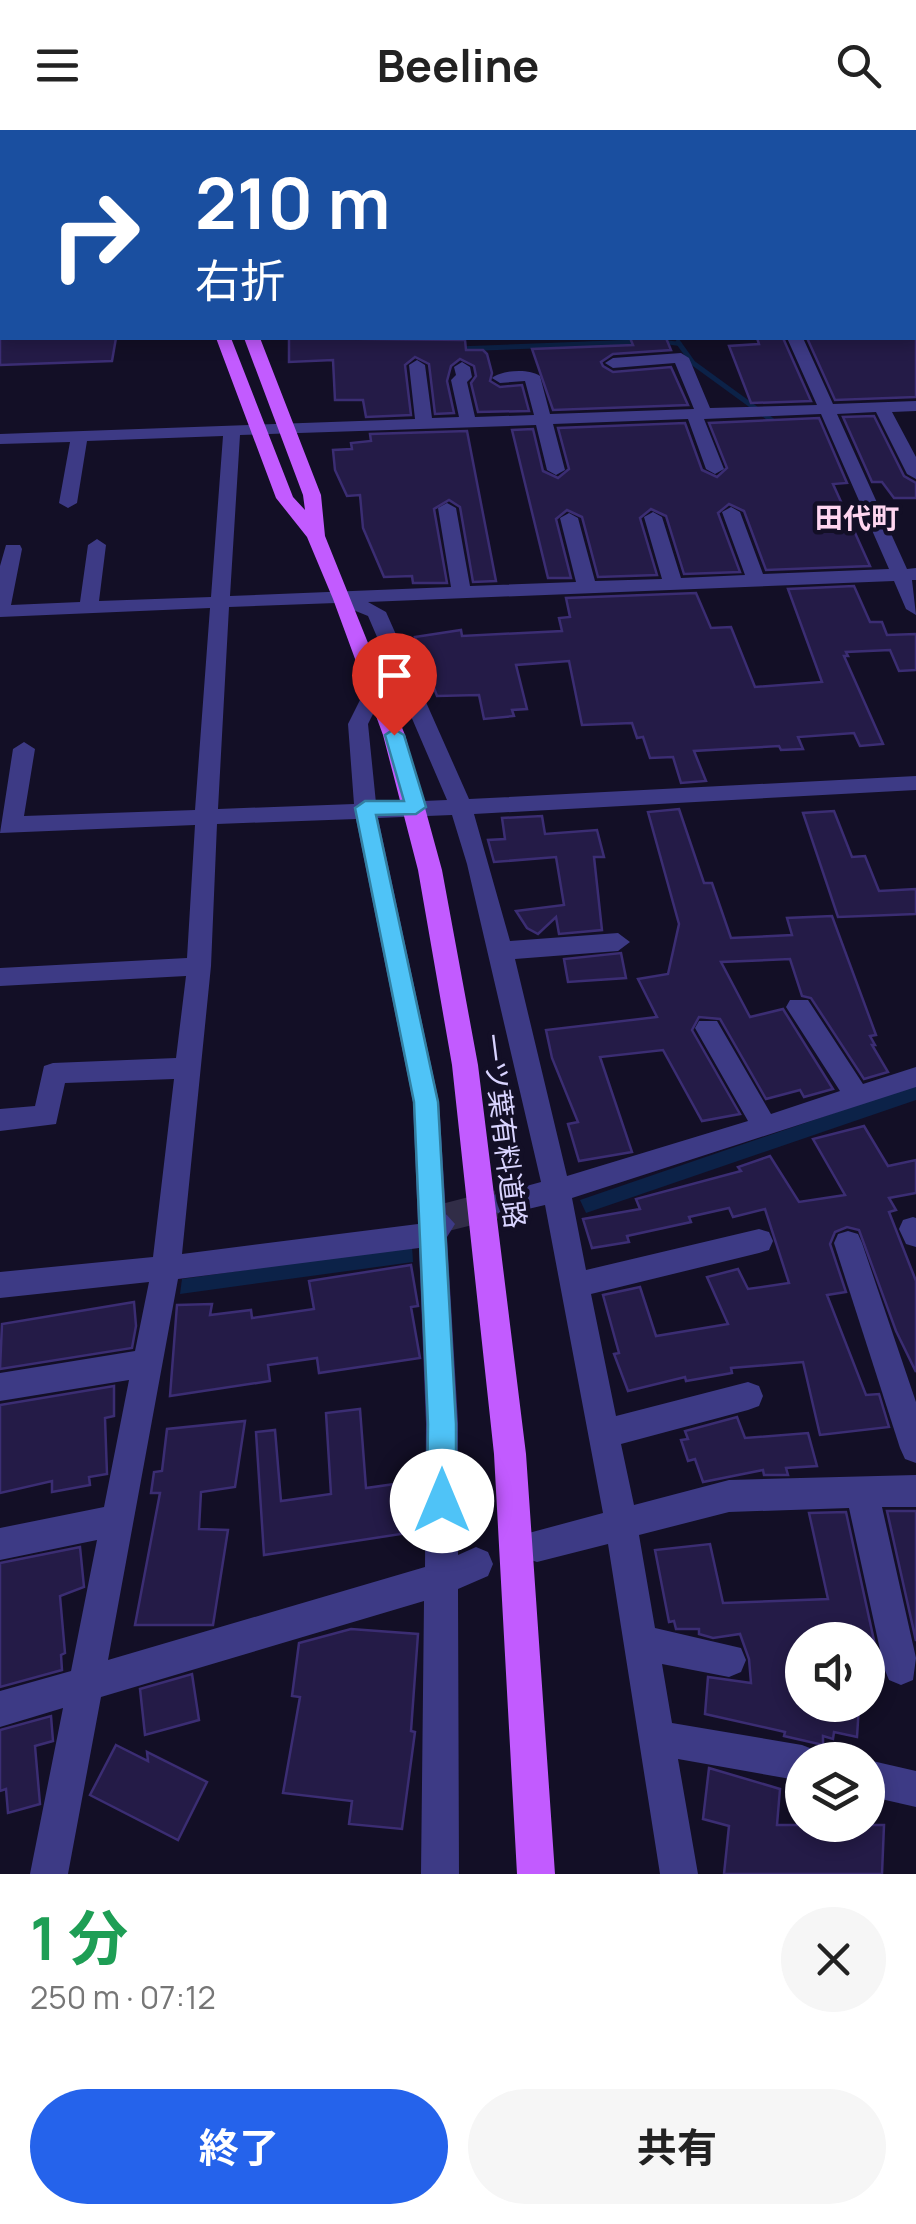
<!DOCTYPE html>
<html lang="ja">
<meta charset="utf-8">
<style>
body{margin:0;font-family:Manrope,"Noto Sans JP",sans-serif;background:#f6f6f6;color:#222;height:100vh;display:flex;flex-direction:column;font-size:38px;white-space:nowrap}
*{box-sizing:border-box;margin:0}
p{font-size:32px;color:#767676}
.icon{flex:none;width:55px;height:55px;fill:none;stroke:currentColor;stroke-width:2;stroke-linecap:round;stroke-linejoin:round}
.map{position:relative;height:1744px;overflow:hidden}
.side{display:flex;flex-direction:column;background:#fff;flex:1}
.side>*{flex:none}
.hud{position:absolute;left:0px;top:0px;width:918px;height:210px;box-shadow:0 5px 15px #0003;background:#1a4fa0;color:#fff;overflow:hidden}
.controls{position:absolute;left:785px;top:1492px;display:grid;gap:20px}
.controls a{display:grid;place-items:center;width:100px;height:100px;border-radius:50%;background:#fff;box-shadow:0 5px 15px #0003;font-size:50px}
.pin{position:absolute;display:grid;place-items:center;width:85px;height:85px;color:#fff;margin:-102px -42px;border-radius:50% 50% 50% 0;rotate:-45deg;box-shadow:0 0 10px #0007}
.pin .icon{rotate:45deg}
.me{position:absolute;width:110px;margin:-55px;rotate:0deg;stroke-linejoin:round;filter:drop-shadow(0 0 8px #0008)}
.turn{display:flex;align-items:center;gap:35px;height:210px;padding:0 30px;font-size:45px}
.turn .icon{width:130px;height:130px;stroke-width:2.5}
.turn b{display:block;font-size:70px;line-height:85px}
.round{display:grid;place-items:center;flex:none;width:105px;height:105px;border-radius:52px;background:#f6f6f6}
.headline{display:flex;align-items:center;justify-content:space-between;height:170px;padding:0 30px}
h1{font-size:60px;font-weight:700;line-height:75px;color:#1e9e55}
.primary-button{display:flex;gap:20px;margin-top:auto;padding:20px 30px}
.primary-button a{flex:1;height:115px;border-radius:60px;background:#2563eb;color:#fff;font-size:40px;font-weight:700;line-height:115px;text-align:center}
.primary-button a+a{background:#f6f6f6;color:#222}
header{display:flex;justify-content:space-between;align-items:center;height:130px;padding:0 30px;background:#fff;font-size:45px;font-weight:700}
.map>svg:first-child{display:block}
.water{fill:#0c2248}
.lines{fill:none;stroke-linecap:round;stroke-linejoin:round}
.stream-far1{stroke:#0c2248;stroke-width:4}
.stream{stroke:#0c2248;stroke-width:5}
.building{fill:#241b47;stroke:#3b2d73;stroke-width:2.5}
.minor-tunnel{stroke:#312d47;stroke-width:28;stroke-dasharray:28 14;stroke-linecap:butt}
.minor{fill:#3d3a85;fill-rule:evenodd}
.major{fill:#c25bff;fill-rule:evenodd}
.route{fill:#4fc3f7;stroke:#337fa1;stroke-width:2.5}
.labels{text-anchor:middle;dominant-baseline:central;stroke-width:9;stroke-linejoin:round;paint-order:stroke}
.far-quarter-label{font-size:28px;font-weight:bold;fill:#ffd6f0;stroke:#130f26}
.street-label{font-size:28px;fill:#d9d4ff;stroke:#130f26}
</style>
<header><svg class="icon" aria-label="menu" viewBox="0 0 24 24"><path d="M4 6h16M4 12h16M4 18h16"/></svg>Beeline<svg class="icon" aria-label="search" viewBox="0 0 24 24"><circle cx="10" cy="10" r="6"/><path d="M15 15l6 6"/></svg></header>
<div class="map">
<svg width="916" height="1744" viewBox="0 0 916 1744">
<rect width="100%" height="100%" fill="#130f26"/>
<g class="water">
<polygon points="916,955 916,970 586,1083 580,1070"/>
<polygon points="412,1116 413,1132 180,1164 182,1149"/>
</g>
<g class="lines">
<g class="stream-far1">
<polyline points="657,211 680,214"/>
<polyline points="583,214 638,212"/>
</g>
<g class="stream">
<polyline points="678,212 693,233 777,294"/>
<polyline points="457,219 638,212"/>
</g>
</g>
<g class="building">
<polygon points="0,208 116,208 112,231 0,235"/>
<polygon points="289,208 465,210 466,220 483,220 487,224 492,243 490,251 500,257 522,255 529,281 478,282 471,253 476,246 474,236 460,229 451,236 447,251 454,283 435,284 429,234 415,227 405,235 411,285 366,287 363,270 335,270 333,230 289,232"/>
<polygon points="630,208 666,208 671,220 613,224 601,232 603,236 613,242 671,237 688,275 553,280 532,219 633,215"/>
<polygon points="757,208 783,208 811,271 751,273 729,216 759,214"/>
<polygon points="807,208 916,208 916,267 835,270"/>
<polygon points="874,286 904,346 916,353 916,368 894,368 882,352 872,352 843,287"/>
<polygon points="819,288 847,353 833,354 870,436 766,440 744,381 729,374 718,383 740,442 684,444 666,386 651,379 640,388 657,445 598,447 582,387 567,380 556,389 571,448 548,448 512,300 533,299 543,341 558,348 569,339 558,298 685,293 702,340 717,347 727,338 709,293"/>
<polygon points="467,301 496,451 473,452 460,377 449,370 434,379 447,453 413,453 412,446 384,447 363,398 360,365 347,366 335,340 333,320 352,319 351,313 371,311 370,304"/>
<polygon points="854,456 870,492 882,492 887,505 916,504 916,540 899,541 890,520 846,522 848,526 844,526 883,614 860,616 854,603 798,607 803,619 781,620 779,616 694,621 706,651 681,653 673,627 650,628 643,607 637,608 632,593 582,595 569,531 516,535 527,579 512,580 514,586 484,589 479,565 437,566 415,507 461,500 462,506 562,501 559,488 570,487 566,468 696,463 711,498 731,497 755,557 822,552 788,459"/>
<polygon points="679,679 704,753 712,753 731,808 792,805 787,788 832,786 876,905 870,906 875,915 872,915 888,942 864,949 811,868 802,866 790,829 721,832 750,887 783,879 833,959 804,967 800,960 766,969 720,889 699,887 692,900 740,984 702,991 663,920 600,927 632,1022 579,1031 568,994 578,992 552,928 546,900 657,887 638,849 668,844 679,794 648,682"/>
<polygon points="834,681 852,727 865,726 879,761 916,759 916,784 838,787 803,683"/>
<polygon points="542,686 545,704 597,700 604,727 594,727 602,800 559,804 556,787 538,804 527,798 516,781 564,775 556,727 494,732 488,710 505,709 502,688"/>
<polygon points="621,823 626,848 568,852 564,829"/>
<polygon points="864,996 888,1036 916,1030 916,1063 889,1068 896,1080 889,1082 916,1151 916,1242 896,1201 859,1100 847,1097 835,1102 830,1114 846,1162 827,1165 866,1265 879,1264 889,1297 820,1305 803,1232 731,1238 732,1243 686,1251 685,1247 628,1261 614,1224 619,1223 603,1165 640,1157 656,1206 728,1194 707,1147 738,1139 748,1159 789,1153 765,1079 733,1087 729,1078 689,1087 691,1092 627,1106 629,1112 592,1118 583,1089 640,1079 636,1069 741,1041 738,1037 770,1026 799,1072 845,1065 813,1009"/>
<polygon points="411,1135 418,1176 411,1177 420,1228 319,1243 317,1228 268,1235 270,1251 170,1266 177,1175 212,1174 210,1185 251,1180 252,1188 314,1179 309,1151"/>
<polygon points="134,1172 136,1196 132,1218 0,1239 2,1194"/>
<polygon points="114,1256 114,1286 105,1288 107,1344 89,1347 90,1355 52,1362 52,1351 0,1363 0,1275"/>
<polygon points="360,1279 366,1358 395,1354 401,1404 264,1425 256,1302 275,1300 281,1371 331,1364 326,1283"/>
<polygon points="737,1287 745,1308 808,1303 817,1336 786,1338 788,1345 764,1345 763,1340 703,1352 695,1329 688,1331 681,1310 688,1309 685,1301"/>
<polygon points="245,1291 235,1357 201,1362 199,1399 228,1400 213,1495 135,1495 160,1363 151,1363 154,1342 162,1341 167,1299"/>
<polygon points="887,1381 916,1381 916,1511"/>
<polygon points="846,1382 880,1538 868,1539 868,1510 802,1510 802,1575 859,1575 857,1607 834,1602 833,1609 823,1606 823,1615 784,1606 785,1602 705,1584 708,1547 751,1553 749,1529 740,1504 713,1508 699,1504 699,1499 676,1499 674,1491 669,1492 655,1420 710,1414 723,1473 828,1469 809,1383"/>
<polygon points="80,1417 84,1457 60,1466 65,1523 61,1525 62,1540 0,1557 0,1433"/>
<polygon points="351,1499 418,1504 411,1601 415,1602 402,1699 349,1694 352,1671 283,1663 300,1567 292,1566 299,1513"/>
<polygon points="192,1544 199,1590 145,1605 140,1559"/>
<polygon points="51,1586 53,1611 35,1616 40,1674 8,1683 6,1659 0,1661 0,1600"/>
<polygon points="116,1615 148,1631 147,1622 207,1652 178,1710 90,1665"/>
<polygon points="709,1638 780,1659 777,1695 884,1695 882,1744 724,1744 729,1696 703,1689"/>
</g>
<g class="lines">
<polyline class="minor-tunnel" points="447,1087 498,1074"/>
<g class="minor">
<polygon points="261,0 273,0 274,2 262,2"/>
<polygon points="383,0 450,0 382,2"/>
<polygon points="468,0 480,0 481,2 469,2"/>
<polygon points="514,0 526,0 527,2 515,2"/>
<polygon points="576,0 589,0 590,2 578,2"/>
<polygon points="844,0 857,0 858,2 846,2"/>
<polygon points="0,14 2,15 2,38 0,37"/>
<rect x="915" y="72" width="1" height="9"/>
<rect x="0" y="81" width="2" height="8"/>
<rect x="915" y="124" width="1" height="8"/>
<rect x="0" y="153" width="2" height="8"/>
<rect x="915" y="154" width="1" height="10"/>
<rect x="0" y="172" width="2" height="8"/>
<path d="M787 208H803L833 274 916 271V281L892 282 916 327V349L907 344 876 282 837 284 907 439 916 438V450H912L916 485 906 479 894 451 368 472 386 482 469 669 916 646V660L474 684 510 811 618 803 630 812 618 821 515 829 567 1046 748 991 695 898 699 891H717L771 984 840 961 786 877 790 870H808L863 954 916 937V957L572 1068 586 1140 759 1099 769 1102 773 1111 769 1120 759 1123 591 1164 616 1286 748 1252 759 1256 763 1266 759 1276 748 1280 621 1314 634 1375 729 1350 916 1345V1377H882L916 1528 913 1550 901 1555 889 1550 884 1538 849 1378 729 1382 639 1405 655 1498 741 1518 746 1530 741 1542 729 1547 662 1534 672 1593 802 1615 815 1620 819 1630H802V1651L678 1629 698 1744H660L608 1414 537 1432 525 1428 521 1416 525 1404 603 1383 545 1075 503 1085 493 1081 489 1073 493 1065 541 1052 467 734 452 685 378 688 439 972 446 1084 455 1094 447 1107 458 1293V1425L476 1417 488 1422 493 1434 488 1446 458 1459 459 1744H421L424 1471 101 1567 68 1744H30L63 1578 0 1597V1561L71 1541 97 1410 0 1430V1398L104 1377 129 1250 0 1271V1243L135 1221 149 1152 0 1168V1142L153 1127 174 949 65 953 56 994 0 1001V979L35 976 44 936 53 933 176 928 186 846 0 856V838L187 828 195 695 0 703 13 619 24 612 35 619 24 686 195 680 210 478 0 487V436L6 415H20L22 419 11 475 80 472 88 415 97 409 106 415 99 471 211 467 223 306 87 311 77 373 68 378 59 373 70 312 0 314V304L415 289 409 235 417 230 425 235 432 288 459 287 451 250 456 245 454 237 462 232 470 237 472 247 467 252 475 287 534 285 525 251 500 253 492 248C502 240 529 238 540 246L550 284 694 279 675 233 613 238 605 233 613 228 681 223 689 228 710 278 817 275ZM821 284 889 439 763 444 740 382 731 377 722 382 745 445 681 448 662 387 653 382 644 387 662 449 595 451 578 388 569 383 560 388 576 452 470 456 456 378 447 373 438 378 451 457 230 466 240 305 536 295 547 340 556 345 565 340 553 294 688 289 706 339 715 344 724 339 704 289ZM336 473 368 486 447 670 376 673 368 594 387 556 377 550 367 556 348 594 354 674 218 679 229 477ZM356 689 413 972 418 1094 182 1124 211 836 217 694ZM419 1118 426 1293 425 1437 108 1530 178 1149Z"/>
<polygon points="913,1087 916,1088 916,1117 906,1114 899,1099 903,1090"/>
<polygon points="848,1101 858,1104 862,1113 916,1272 916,1333 905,1329 900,1318 834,1113 838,1104"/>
<polygon points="868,1630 916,1641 916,1677 868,1666"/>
</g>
<g class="major">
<rect x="140" y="0" width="12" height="2"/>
<polygon points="166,0 178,0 179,2 167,2"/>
<polygon points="216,208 231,208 293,367 305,380 303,365 244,208 260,208 321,365 325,406 405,605 442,740 478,935 526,1324 555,1744 517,1744 494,1324 452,935 418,740 383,605 333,469 307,407 276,368"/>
</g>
</g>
<polygon class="route" points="394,599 404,605 426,677 416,684 376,685 438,972 456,1294 456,1371 452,1381 442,1386 431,1381 427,1371 428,1294 414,972 355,678 365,671 404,671 385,605"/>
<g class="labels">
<g class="far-quarter-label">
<text x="857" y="387">田代町</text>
</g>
<g class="street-label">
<text transform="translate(505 1001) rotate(83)">一ツ葉有料道路</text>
</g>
</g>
</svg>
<div class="controls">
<a><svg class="icon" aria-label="sound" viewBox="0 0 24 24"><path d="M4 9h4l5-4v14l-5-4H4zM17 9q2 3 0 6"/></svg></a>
<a><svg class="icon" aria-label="layers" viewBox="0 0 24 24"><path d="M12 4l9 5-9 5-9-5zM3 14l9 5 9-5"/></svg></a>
</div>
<div class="pin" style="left:394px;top:605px;background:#d93025"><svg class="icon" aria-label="arrive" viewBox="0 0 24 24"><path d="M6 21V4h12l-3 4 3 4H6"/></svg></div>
<svg class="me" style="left:442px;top:1371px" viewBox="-20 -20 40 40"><circle r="19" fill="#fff"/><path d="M0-13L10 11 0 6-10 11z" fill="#4fc3f7"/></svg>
<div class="hud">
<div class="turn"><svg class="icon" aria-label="right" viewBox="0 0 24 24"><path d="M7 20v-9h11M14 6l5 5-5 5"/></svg><div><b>210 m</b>右折</div></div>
</div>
</div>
<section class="side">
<div class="headline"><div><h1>1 分</h1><p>250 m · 07:12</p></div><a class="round"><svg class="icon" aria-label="close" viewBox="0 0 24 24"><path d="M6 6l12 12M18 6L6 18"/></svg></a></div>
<div class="primary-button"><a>終了</a><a>共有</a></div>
</section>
